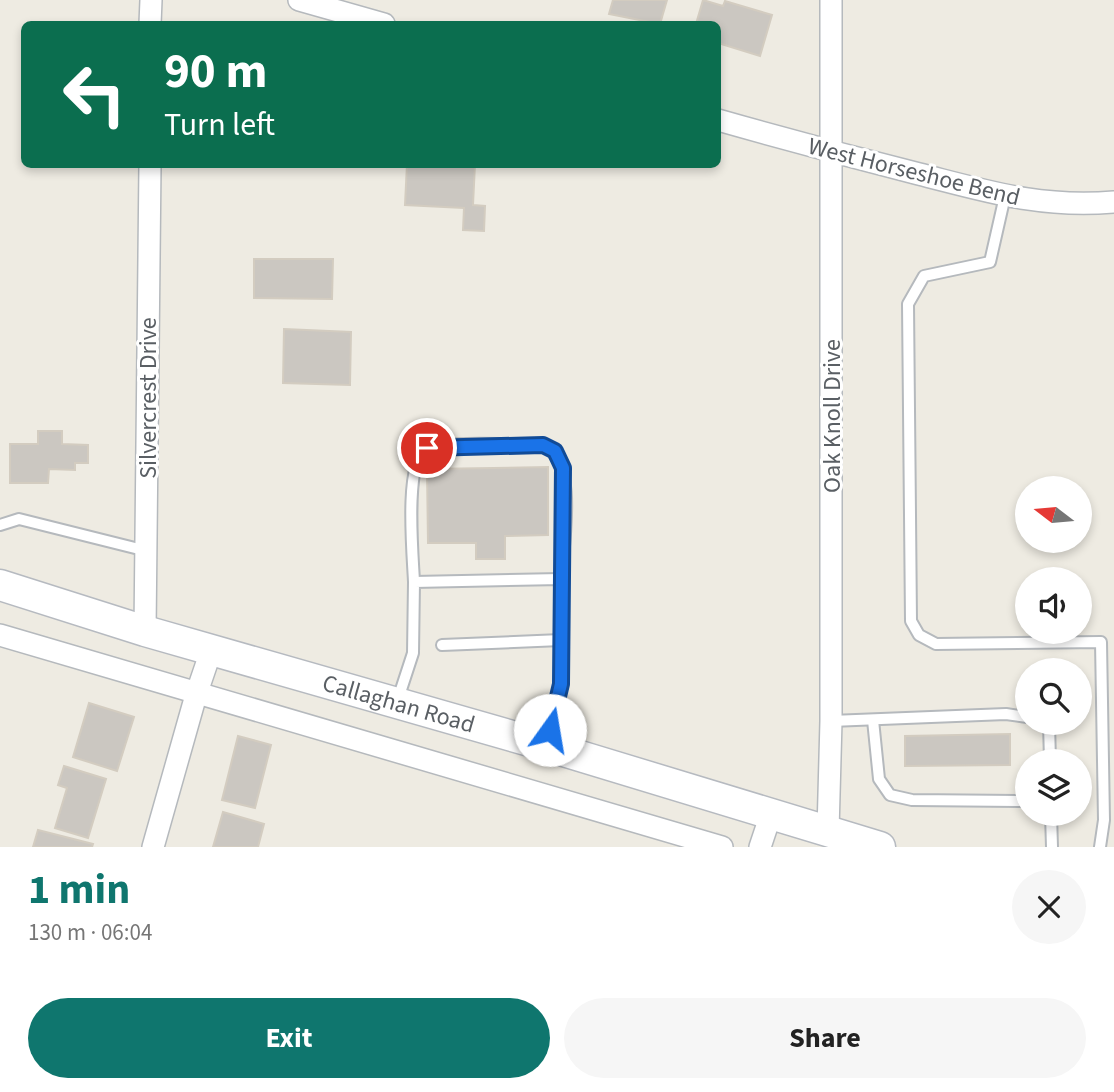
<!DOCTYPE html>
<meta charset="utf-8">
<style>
body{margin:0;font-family:"Source Sans 3",sans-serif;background:#f6f6f6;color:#222;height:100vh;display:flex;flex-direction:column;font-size:26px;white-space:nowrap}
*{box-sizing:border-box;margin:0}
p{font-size:23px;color:#767676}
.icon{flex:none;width:38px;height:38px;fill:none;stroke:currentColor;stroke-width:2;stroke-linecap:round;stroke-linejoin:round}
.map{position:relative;height:847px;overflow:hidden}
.details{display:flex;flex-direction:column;background:#fff;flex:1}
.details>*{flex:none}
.top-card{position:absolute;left:21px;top:21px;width:700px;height:147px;border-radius:10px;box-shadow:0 4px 10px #0003;background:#0b6e4f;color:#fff;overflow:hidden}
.needle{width:46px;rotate:286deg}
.controls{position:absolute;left:1015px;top:476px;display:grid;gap:14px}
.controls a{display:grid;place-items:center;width:77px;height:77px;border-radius:50%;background:#fff;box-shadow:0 4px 10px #0003;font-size:35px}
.pin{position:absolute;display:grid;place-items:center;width:60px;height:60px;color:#fff;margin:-30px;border:4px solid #fff;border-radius:50%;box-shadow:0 2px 7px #0007}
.me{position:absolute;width:77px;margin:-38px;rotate:13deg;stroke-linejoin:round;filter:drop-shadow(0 0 5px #0008)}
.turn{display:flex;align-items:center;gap:24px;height:147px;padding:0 28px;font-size:32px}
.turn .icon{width:91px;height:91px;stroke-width:2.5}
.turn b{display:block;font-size:49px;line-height:60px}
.round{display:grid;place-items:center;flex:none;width:74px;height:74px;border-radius:37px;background:#f6f6f6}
.summary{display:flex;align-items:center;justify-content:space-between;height:119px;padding:0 28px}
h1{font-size:42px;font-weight:700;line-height:52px;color:#0f766e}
.cta{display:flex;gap:14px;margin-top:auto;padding:14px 28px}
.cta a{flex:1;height:80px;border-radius:42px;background:#0f766e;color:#fff;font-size:28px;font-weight:700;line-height:80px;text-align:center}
.cta a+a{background:#f6f6f6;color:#222}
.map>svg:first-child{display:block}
.building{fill:#cbc7c1;stroke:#d3ccc0;stroke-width:2}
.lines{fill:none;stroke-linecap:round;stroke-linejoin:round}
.service-casing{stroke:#b5b9bd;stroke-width:14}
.minor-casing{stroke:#b5b9bd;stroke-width:24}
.secondary-casing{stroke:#b6bac0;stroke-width:33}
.service{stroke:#fff;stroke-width:10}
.minor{stroke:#fff;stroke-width:21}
.secondary{stroke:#fff;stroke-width:30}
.route-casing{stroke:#114b97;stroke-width:18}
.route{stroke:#1a73e8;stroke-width:12}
.labels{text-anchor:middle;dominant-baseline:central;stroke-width:6;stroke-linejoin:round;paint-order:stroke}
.street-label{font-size:24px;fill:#5a5f64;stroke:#fff}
</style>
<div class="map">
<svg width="1114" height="847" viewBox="0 0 1114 847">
<rect width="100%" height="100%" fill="#eeebe2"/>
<g class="building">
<polygon points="613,0 667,0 660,24 609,14"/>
<polygon points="703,0 723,6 725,1 772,15 760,56 718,43 718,24 696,24"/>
<polygon points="407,164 475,164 473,205 485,206 484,231 463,230 464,208 405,205"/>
<polygon points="254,259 333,259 332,299 254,298"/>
<polygon points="284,329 351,332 350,385 283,383"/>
<polygon points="38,431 62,431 62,444 88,445 88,463 75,463 75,470 49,469 48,483 10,483 10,444 38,444"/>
<polygon points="548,467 548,535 505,536 505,559 476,559 476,543 428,543 427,469"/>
<polygon points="89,703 134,717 117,771 73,757"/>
<polygon points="1010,734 1010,765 905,766 905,736"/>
<polygon points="238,736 271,745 255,808 222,800"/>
<polygon points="64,766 106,779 88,838 55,828 67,788 58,785"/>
<polygon points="223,812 264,824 258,847 213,847"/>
<polygon points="38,830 93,844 92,847 33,847"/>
</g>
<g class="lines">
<g class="service-casing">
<g id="service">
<polyline points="1005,196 990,262 924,276 908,304 911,621 919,635 936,644 1101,642 1104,820 1100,847"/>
<polyline points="0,525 19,519 147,551"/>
<path d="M414 582C413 557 404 464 425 450 439 440 522 445 543 445 579 462 563 544 561 579"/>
<polyline points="442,645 561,640"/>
<polyline points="397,702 413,653 414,582 561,579 561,684 547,743"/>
<polyline points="873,720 879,779 890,795 912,800 1027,801"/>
<polyline points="831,721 1006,714 1027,717"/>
<polyline points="1049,723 1050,761"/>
<polyline points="1051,814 1052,847"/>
</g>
</g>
<g class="minor-casing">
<g id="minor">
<polyline points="299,0 384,24"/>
<polyline points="150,24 151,0"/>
<path d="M718 120C785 139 852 157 919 174 990 192 1040 208 1114 202"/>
<polyline points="145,631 150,164"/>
<polyline points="0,635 722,847"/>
<polyline points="828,831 831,721 831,0"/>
<polyline points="153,847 196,695 212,648"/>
<polyline points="760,847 771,814"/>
</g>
</g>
<g class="secondary-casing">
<g id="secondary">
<path id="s1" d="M0 585 145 631 547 746 880 847"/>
</g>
</g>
<use href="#service" class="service"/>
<use href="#minor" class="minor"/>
<use href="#secondary" class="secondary"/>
</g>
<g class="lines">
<g class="route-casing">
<polyline id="route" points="427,448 543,445 555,451 563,468 561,684 550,730"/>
</g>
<use href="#route" class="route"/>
</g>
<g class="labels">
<g class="street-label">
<text transform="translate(914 172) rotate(14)">West Horseshoe Bend</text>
<text transform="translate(148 398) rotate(-90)">Silvercrest Drive</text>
<text transform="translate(832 416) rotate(-90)">Oak Knoll Drive</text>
<text stroke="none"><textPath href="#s1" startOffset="416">Callaghan Road</textPath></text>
</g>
</g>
</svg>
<div class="controls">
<a><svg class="needle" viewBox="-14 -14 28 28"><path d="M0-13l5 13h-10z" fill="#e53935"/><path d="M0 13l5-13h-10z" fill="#767676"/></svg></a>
<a><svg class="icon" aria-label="sound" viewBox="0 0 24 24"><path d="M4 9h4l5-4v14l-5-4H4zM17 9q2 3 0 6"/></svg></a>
<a><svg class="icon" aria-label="search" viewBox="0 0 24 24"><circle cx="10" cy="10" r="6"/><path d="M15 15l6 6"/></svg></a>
<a><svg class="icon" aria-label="layers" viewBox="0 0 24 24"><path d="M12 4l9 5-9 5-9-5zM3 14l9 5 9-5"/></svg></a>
</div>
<div class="pin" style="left:427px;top:448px;background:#d93025"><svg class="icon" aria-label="arrive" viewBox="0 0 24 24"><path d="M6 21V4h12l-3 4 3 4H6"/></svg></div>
<svg class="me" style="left:550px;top:730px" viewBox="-20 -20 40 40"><circle r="19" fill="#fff"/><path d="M0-13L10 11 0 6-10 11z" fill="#1a73e8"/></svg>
<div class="top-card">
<div class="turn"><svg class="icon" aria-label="left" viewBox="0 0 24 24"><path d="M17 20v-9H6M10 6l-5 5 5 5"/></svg><div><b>90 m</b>Turn left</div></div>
</div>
</div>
<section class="details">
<div class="summary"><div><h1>1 min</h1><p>130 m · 06:04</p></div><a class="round"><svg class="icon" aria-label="close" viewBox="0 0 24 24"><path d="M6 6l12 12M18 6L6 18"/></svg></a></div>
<div class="cta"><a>Exit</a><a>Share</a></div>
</section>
